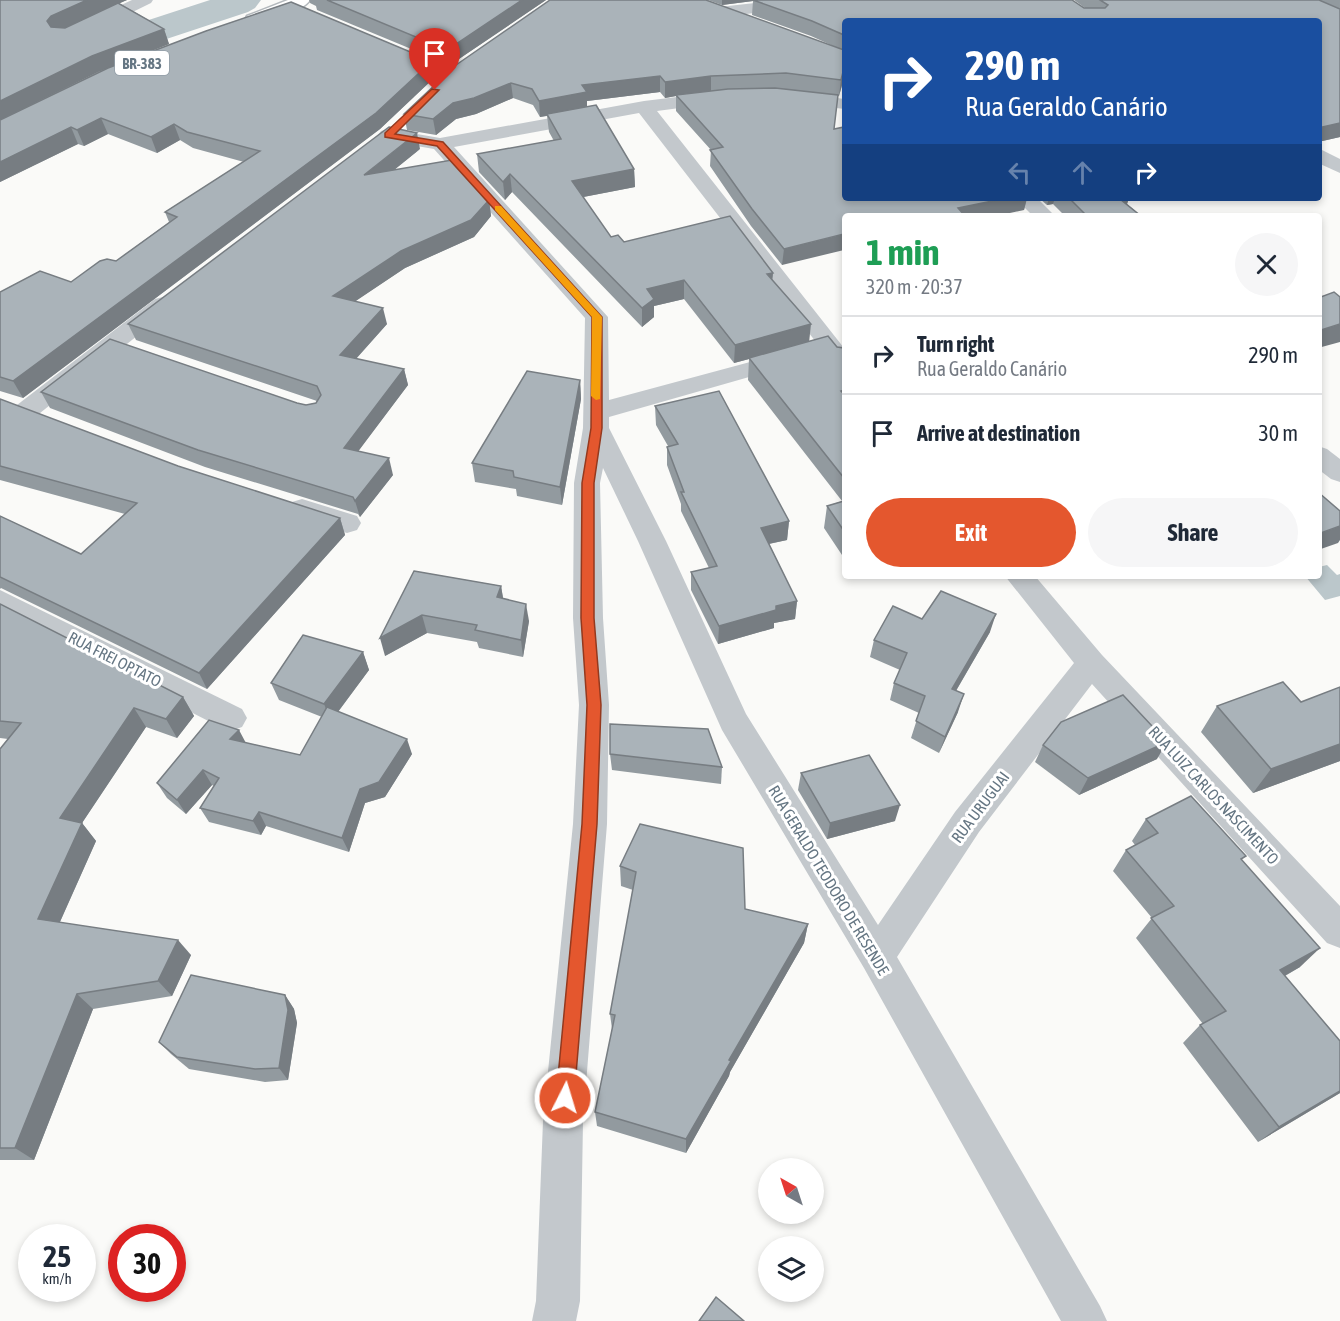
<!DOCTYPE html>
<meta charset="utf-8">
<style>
body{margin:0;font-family:"Asap Condensed",sans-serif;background:#f6f6f7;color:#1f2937;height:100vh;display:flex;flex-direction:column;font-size:22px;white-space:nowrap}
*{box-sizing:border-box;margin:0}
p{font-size:20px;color:#747a83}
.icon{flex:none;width:33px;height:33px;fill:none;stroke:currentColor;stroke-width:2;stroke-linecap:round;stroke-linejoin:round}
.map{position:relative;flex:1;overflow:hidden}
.details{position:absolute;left:842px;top:213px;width:480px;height:366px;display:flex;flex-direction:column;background:#fff;border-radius:6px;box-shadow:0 3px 9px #0003}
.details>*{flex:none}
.banner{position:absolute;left:842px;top:18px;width:480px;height:183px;border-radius:6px;box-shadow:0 3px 9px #0003;background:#1a4fa0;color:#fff;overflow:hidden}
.needle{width:39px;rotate:321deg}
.tools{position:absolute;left:758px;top:1158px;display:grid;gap:12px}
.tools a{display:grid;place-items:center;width:66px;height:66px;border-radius:50%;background:#fff;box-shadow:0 3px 9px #0003;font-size:30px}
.speed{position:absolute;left:18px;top:1224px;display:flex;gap:12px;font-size:30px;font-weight:700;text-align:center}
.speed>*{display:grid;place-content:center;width:78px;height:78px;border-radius:50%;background:#fff;box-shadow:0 3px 9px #0003;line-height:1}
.speed small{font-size:15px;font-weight:400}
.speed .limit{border:9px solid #d22;background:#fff;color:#111}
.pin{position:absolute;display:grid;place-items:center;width:51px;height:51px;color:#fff;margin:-62px -26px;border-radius:50% 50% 50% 0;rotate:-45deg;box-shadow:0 0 6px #0007}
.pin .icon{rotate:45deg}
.me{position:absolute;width:66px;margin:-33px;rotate:5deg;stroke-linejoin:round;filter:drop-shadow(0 0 4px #0008)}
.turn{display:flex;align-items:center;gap:21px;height:126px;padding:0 24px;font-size:27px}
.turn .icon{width:78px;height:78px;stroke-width:2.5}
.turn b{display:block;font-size:42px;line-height:51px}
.lanes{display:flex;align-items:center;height:57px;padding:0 24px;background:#0003;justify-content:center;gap:30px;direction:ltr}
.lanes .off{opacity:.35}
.round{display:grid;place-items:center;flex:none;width:63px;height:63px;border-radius:32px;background:#f6f6f7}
.overview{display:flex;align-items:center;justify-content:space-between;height:102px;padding:0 24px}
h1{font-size:36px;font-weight:700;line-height:45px;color:#1e9e55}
.action{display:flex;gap:12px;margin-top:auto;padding:12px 24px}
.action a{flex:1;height:69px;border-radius:36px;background:#e4572e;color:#fff;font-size:24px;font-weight:700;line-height:69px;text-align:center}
.action a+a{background:#f6f6f7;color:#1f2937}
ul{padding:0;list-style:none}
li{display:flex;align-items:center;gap:18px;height:78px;padding:0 24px;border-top:2px solid #e0e1e3}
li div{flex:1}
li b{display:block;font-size:22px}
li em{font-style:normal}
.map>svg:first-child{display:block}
.water{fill:#bbc7cb}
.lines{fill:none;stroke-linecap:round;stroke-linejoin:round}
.river{fill:#bbc7cb;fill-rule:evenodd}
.trunk-casing{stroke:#b4b9bd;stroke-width:3}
.minor{fill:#c3c8cc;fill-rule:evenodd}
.trunk{fill:#fff;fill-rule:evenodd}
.wall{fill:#929a9f;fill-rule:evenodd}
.shaded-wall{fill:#777d82}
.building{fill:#aab3b9;stroke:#777d82;stroke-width:1.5}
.route{fill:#e4572e;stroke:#94391e;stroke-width:1.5}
.slow{fill:#f59e0b}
.labels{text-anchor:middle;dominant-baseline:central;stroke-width:6;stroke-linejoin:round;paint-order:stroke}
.shield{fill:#fff;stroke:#939fa8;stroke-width:1.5}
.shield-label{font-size:15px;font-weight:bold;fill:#657683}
.street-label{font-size:16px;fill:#657683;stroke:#fff}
</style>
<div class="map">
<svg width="1340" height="1321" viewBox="0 0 1340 1321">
<rect width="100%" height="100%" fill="#fafaf8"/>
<polygon class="water" points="1327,565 1337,575 1340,574 1340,596 1325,600 1305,576 1318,576 1319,567"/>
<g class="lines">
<polygon class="river" points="210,0 261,0 255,8 248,12 97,62 0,98 0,72 69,46"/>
<g class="trunk-casing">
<path id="trunk" d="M288 0H310C302 12 261 27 247 24L245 20 247 16Z"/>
</g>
<g class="minor">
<polygon points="132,0 153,0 151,3 98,29 86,29 83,25 86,21"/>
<polygon points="781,0 833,0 825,5 719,17 711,12 719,7"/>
<polygon points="397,48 457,71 460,75 457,79 445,79 391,57 388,53 391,49"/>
<polygon points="718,92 725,94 727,98 725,102 657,111 844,348 844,370 836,368 639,113 454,147 608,317 609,400 787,352 795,354 799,359 795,364 609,417 609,428 666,541 746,714 878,925 955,812 1074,663 1005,576 1035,576 1102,655 1340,906 1340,948 1327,943 1092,684 979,832 897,957 1100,1306 1107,1321 1061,1321 864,968 722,730 638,541 603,468 600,483 603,618 609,705 607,824 583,1121 580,1301 576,1321 532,1321 536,1301 543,1121 573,824 579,705 573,618 574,483 583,428 585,318 434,149 388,141 381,139 378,135 381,131 388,129 440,138 644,101"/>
<polygon points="798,92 844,99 844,109 791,102 789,98 791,94"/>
<polygon points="1318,148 1340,159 1340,173 1318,163"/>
<polygon points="1015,198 1037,198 1055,216 1033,216"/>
<polygon points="163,297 171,299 174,304 171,309 35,417 26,419 17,417 14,411 17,405 155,299"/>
<polygon points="1318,446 1327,449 1340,459 1340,482 1331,479 1318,469"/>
<polygon points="302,499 357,516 361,523 357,530 347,533 292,516 289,509 292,502"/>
<polygon points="0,590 242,709 247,718 242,727 231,731 220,727 0,614"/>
</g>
<use href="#trunk" class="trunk"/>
</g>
<g class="wall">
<path d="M0 0H127L119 3 164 29 169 44 113 66 206 31 291 2 432 61 435 77 380 129 23 398 0 391V292L40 271 71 282 100 261 107 259 116 261 169 222 165 212 244 162 193 148 180 140 157 153 108 134 84 146 78 144 0 182ZM107 68 43 99 98 72Z"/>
<polygon points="309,0 546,0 450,65 317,10 316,6 310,3"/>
<polygon points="550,0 831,45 811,36 752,15 753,1 722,5 708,0 1072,0 1085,8 1074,0 1340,0 1340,137 1318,142 1318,21 844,21 844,78 839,96 838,96 834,129 844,198 1027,198 1024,210 844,216 782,265 751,226 710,166 711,150 676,111 676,96 665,98 660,92 587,101 587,107 634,169 635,187 583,197 611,237 624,242 773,273 772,280 809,341 844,348 844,558 824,528 827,506 842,501 748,380 749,359 734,363 684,299 654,306 654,317 642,327 512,192 505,200 479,172 477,154 554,141 549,132 547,116 540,117 533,105 513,98 476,114 456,119 436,135 407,130 404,114"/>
<polygon points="420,149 394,170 489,200 491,216 474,237 405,268 355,301 387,324 356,359 404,369 408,385 358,451 393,475 360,517 358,514 205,467 50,408 41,392 297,403 306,405 316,403 317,401 136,340 128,324"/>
<polygon points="1039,198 1129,198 1127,204 1141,216 1065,216 1053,204 1047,205"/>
<polygon points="580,380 581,399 562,505 517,496 516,489 475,482 472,463"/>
<polygon points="0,399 178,466 340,518 345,535 207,689 1,588 0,589 0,516 81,554 125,514 0,480"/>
<polygon points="655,406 789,521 787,540 769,544 797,601 795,619 774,623 774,628 718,644 691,590 691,572 709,568 681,511 681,504 667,465 667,447 668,446 656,425"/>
<polygon points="414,571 501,586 503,598 529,621 523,657 479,648 477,642 427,633 385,656"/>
<polygon points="0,604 183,697 194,716 177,738 146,727 82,823 96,841 60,922 191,955 172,996 93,1009 34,1160 0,1160 0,749 8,739 0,738"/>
<polygon points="922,619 990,632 956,691 958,712 939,753 911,738 919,713 890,700 894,683 900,670 870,657 874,640"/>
<polygon points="363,652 369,670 338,712 412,754 385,797 365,803 349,852 266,826 261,835 209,822 200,808 214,786 212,785 186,814 167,798 157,783 245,743 300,755 322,717 279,700 271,683"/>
<polygon points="1340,687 1340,761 1253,793 1201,732 1217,706 1301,702"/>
<polygon points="1043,745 1157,759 1079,795 1035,762"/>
<polygon points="610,754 722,767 721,784 612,770"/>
<polygon points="801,773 895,821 827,839 798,790"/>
<polygon points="1146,819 1243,861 1300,967 1285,976 1340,1041 1340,1093 1258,1142 1183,1043 1200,1025 1203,1024 1136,938 1152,918 1113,871 1126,850 1135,845 1132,841"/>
<polygon points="620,866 745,909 808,924 804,943 730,1072 729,1076 686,1153 597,1126 595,1112 612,1029 610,1014 633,890 621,886"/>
<polygon points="285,995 294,1009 297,1023 288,1080 265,1082 189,1069 171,1054 159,1042"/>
</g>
<g class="shaded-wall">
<polygon points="87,0 127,0 57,32 54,37 47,21 51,16"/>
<polygon points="522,0 546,0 450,65 447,50"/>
<polygon points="722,0 753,0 753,1 722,5"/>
<polygon points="164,29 169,44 98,72 0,120 0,101 92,56"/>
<polygon points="432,61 435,77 380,129 23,398 13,381"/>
<polygon points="844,68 844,78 839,96 841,80"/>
<polygon points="660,76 660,92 587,101 587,108 540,117 539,101 582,85"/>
<polygon points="711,76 711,92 676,95 676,96 665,98 665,82"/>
<polygon points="511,83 513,98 476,114 456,119 436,135 433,119 453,103"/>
<polygon points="101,118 108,134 84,146 77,130"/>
<polygon points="1340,123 1340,137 1318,142 1318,128"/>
<polygon points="174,124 180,140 157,153 151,137"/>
<polygon points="71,127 78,144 0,182 0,162"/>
<polygon points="417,133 420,149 368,191 364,175"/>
<polygon points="634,169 635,187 573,199 572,181"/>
<polygon points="510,174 512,192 505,200 503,182"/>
<polygon points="1007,198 1027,198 1024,210 996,216 956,216 958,208"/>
<polygon points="1049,198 1055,198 1053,204 1047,205"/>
<polygon points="1124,198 1129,198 1124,213 1120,199"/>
<polygon points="489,200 491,216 474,237 405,268 338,313 333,296 401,251"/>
<polygon points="844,234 844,250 782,265 784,249"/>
<polygon points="773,273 771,291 767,274"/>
<polygon points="684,280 684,299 654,306 654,317 642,327 642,308 647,289"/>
<polygon points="383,308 387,324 344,372 340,355"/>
<polygon points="811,324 809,343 734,363 735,345"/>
<polygon points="1340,324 1340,342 1318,348 1318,331"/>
<polygon points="404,369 408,385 348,465 344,448"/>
<polygon points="580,380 581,399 562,505 560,487"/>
<polygon points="389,458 393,475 360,517 355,501"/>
<polygon points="340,518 345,535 207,689 199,673"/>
<polygon points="789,521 787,540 759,546 761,528"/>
<polygon points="1340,526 1340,540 1338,543 1318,550 1318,534"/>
<polygon points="501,586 504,604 497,597"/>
<polygon points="797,601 795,619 774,623 774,628 718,644 719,626 776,606"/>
<polygon points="526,604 529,621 523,657 521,640"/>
<polygon points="996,614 990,632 947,706 952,689"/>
<polygon points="422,615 427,633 385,656 380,638"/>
<polygon points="363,652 369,670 331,721 324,704"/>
<polygon points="964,694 958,712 939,753 945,737"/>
<polygon points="183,697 194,716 177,738 166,719"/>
<polygon points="134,708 146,727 82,823 96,841 54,935 38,919 60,818"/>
<polygon points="239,730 247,745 230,739"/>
<polygon points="407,739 412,754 385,797 365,803 349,852 342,838 360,789"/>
<polygon points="1167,742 1157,759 1079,795 1088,778"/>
<polygon points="1340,744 1340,761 1253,793 1271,769"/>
<polygon points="203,770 212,785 186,814 177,800"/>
<polygon points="900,805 895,821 827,839 830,823"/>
<polygon points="259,812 266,826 261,835 253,821"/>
<polygon points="808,924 804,943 730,1072 729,1076 686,1153 686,1139 729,1060"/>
<polygon points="178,940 191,955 172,996 158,981"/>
<polygon points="1320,948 1300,967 1261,989 1280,970"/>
<polygon points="77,994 93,1009 34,1160 15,1148"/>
<polygon points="285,995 294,1009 297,1023 288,1080 279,1068"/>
<polygon points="1340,1091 1340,1093 1258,1142 1279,1127"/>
</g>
<g class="building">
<polygon points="0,0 87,0 51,16 47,21 51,27 65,28 118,3 164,29 92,56 0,101"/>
<polygon points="327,0 522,0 447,50"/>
<polygon points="550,0 706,0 844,50 844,68 841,80 786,73 711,76 665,82 660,76 582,85 587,92 539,101 532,89 511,83 474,98 453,103 433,119 404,114 456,65"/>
<polygon points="753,0 1072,0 1084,8 1105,8 1108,5 1100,0 1319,0 1340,9 1340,123 1318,128 1318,21 844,21 844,35 812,21"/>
<polygon points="291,2 432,61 376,113 13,381 0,377 0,292 40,271 71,282 100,261 107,259 116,261 177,217 165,212 260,151 187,132 174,124 151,137 101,118 77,130 71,127 0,162 0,120 108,68 206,31"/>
<polygon points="775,88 838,95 834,129 844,127 844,198 1007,198 958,208 965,216 844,216 844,234 784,249 752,209 710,150 723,147 676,95 728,89"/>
<polygon points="596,105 634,169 572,181 611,237 618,235 624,242 730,216 773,273 767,274 811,324 735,345 684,280 647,289 654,299 642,308 510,174 503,182 477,154 561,139 547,114"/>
<polygon points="389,127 417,133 364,175 452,160 489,200 471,220 401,251 333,296 383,308 340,355 404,369 344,448 389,458 355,501 353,497 198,450 41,392 110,339 297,403 306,405 316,403 321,395 317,386 128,324"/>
<polygon points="1069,198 1124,198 1120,199 1141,216 1087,216"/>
<polygon points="1334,292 1340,297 1340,324 1318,331 1318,298"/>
<polygon points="828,336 837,347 844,348 844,390 841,391 844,394 844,478 749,358"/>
<polygon points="527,371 580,380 560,487 514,477 513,471 472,463"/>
<polygon points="719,391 789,521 761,528 797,601 776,606 776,610 719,626 691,572 717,566 681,492 684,492 667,447 678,444 655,406"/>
<polygon points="0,399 178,466 340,518 199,673 0,577 0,516 81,554 137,503 0,466"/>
<polygon points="1318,492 1340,511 1340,526 1318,534"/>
<polygon points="844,501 844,531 827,506"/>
<polygon points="414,571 501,586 497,597 526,604 521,640 475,630 477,625 422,615 380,638"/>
<polygon points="941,591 996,614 952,689 964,694 945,737 916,721 925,696 894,683 907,653 874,640 893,606 922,619"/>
<polygon points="0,604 183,697 166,719 134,708 60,818 82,823 38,919 178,940 158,981 77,994 15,1148 0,1148 0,749 21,723 0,721"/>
<polygon points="303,635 363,652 324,704 271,683"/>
<polygon points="1283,682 1301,702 1340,687 1340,744 1271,769 1217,706"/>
<polygon points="1123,695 1167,742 1088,778 1043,745 1061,722"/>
<polygon points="327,707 407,739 379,782 360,789 342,838 259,812 253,821 200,808 219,778 203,770 177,800 157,783 209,720 239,730 230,739 300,755"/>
<polygon points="610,724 708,729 722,767 610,754"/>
<polygon points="869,755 900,805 830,823 801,773"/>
<polygon points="1191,796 1246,856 1241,859 1320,948 1280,970 1340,1041 1340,1091 1279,1127 1200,1025 1226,1011 1151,918 1174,906 1126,850 1158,833 1146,819"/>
<polygon points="640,824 743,848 745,909 808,924 729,1060 731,1061 686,1139 595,1112 615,1015 610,1014 636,872 620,866"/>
<polygon points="191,975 285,995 288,1010 279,1068 255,1069 177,1057 159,1042"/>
<polygon points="716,1297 744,1321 699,1321"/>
</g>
<polygon class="route" points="432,89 439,90 395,134 443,142 602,317 602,428 594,483 594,618 601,705 597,824 574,1098 571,1104 565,1107 559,1104 556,1098 582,824 587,705 581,618 582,483 591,428 592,317 437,146 385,137 385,133"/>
<polygon class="slow" points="495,206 501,206 602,317 600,399 596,400 591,396 592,317 495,210"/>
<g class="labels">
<rect class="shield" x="115" y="51" width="54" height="24" rx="4.5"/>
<g class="shield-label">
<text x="142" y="63">BR-383</text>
</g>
<g class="street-label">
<text transform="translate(115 659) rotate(27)">RUA FREI OPTATO</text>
<text transform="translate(1214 795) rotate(47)">RUA LUIZ CARLOS NASCIMENTO</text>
<text transform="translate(980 807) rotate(-53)">RUA URUGUAI</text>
<text transform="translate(829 880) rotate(59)">RUA GERALDO TEODORO DE RESENDE</text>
</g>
</g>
</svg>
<div class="tools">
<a><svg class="needle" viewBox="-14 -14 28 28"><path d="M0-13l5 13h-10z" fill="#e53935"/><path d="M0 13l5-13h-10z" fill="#747a83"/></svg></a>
<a><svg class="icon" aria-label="layers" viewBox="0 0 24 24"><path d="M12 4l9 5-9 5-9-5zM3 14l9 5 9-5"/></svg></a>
</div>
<div class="speed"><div>25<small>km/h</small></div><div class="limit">30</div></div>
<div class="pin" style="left:435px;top:90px;background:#d93025"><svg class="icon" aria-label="arrive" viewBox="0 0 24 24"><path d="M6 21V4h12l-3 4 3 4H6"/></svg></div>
<svg class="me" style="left:565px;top:1098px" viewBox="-20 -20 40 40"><circle r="17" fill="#e4572e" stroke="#fff" stroke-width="3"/><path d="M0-11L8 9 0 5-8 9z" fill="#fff"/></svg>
<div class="banner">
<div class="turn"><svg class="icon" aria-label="right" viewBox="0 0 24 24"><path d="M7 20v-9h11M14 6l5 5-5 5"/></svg><div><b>290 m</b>Rua Geraldo Canário</div></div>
<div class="lanes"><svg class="icon off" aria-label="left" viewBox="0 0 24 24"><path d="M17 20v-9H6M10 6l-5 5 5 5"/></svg><svg class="icon off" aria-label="ahead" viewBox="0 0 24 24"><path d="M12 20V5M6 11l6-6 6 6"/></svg><svg class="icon" aria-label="right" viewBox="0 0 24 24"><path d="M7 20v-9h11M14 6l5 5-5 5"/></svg></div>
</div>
<section class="details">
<div class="overview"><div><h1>1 min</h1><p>320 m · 20:37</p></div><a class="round"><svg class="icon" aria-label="close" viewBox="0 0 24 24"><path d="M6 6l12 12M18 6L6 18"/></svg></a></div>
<ul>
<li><svg class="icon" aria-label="right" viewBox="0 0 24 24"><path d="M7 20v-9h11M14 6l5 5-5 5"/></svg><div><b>Turn right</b><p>Rua Geraldo Canário</p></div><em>290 m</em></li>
<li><svg class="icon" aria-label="arrive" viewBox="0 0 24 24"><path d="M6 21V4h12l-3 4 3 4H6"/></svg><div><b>Arrive at destination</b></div><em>30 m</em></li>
</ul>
<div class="action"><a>Exit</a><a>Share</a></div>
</section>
</div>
